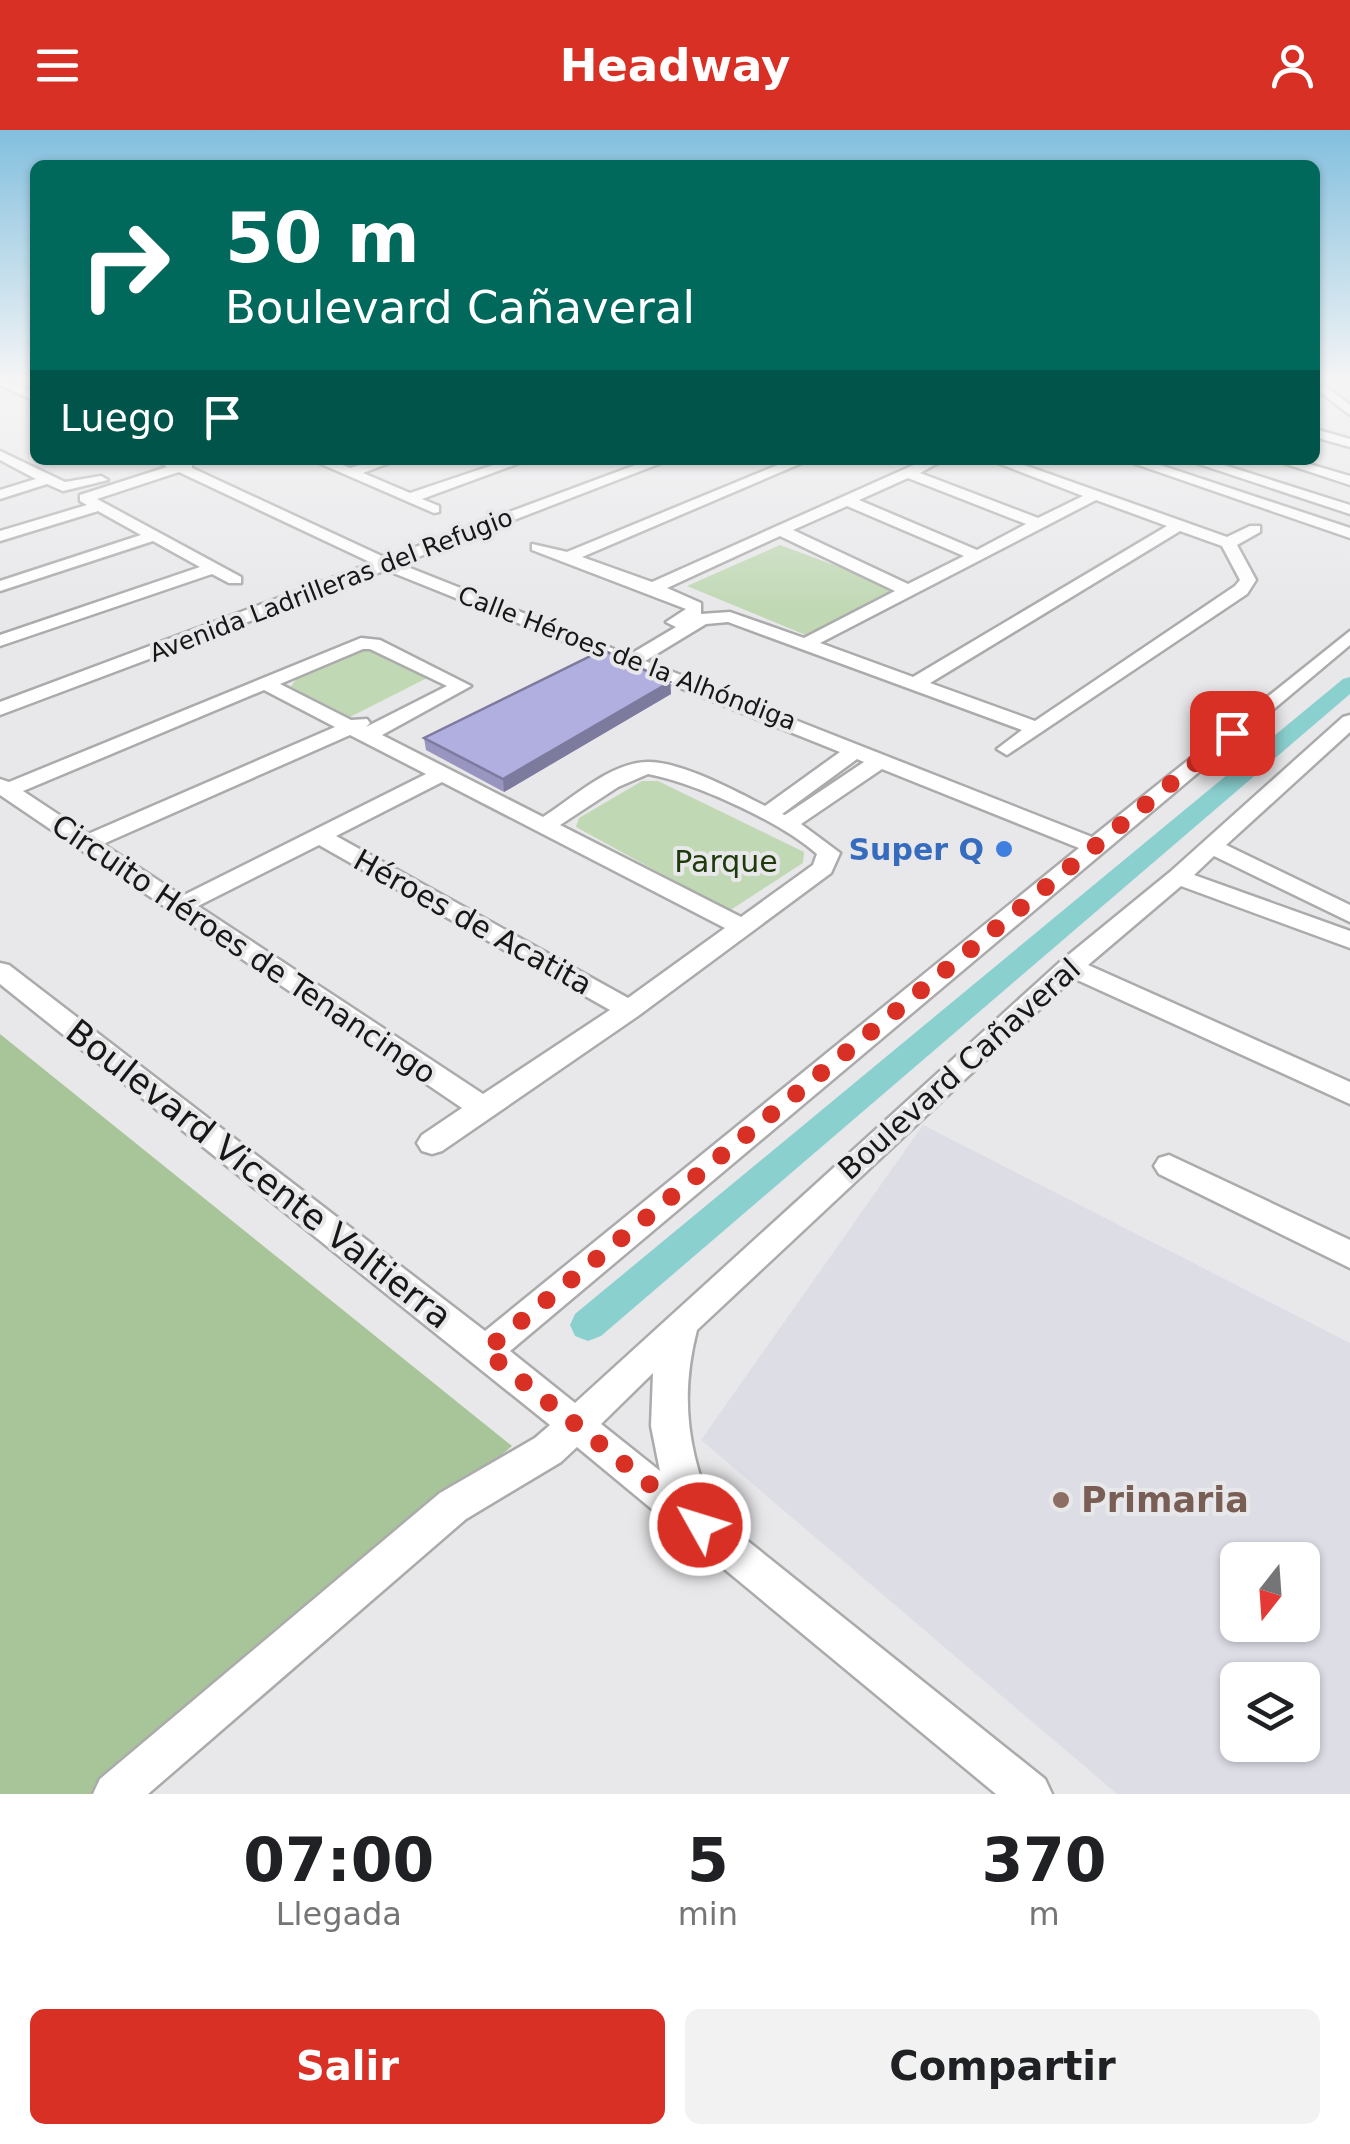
<!DOCTYPE html>
<html lang="es">
<meta charset="utf-8">
<style>
body{margin:0;font-family:"DejaVu Sans",sans-serif;background:#f2f2f2;color:#202124;height:100vh;display:flex;flex-direction:column;font-size:38px;white-space:nowrap}
*{box-sizing:border-box;margin:0}
p{font-size:32px;color:#757577}
.icon{flex:none;width:55px;height:55px;fill:none;stroke:currentColor;stroke-width:2;stroke-linecap:round;stroke-linejoin:round}
.map{position:relative;height:1664px;overflow:hidden}
.panel{display:flex;flex-direction:column;background:#fff;flex:1}
.panel>*{flex:none}
.banner{position:absolute;left:30px;top:30px;width:1290px;height:305px;border-radius:15px;box-shadow:0 2px 8px #0004;background:#00695c;color:#fff;overflow:hidden}
.needle{width:65px;rotate:197deg}
.controls{position:absolute;left:1220px;top:1412px;display:grid;gap:20px}
.controls a{display:grid;place-items:center;width:100px;height:100px;border-radius:15px;background:#fff;box-shadow:0 2px 8px #0004;font-size:50px}
.pin{position:absolute;display:grid;place-items:center;width:85px;height:85px;color:#fff;margin:-42px;border-radius:20px;box-shadow:0 5px 15px #0006}
.me{position:absolute;width:110px;margin:-55px;rotate:309deg;stroke-linejoin:round;filter:drop-shadow(0 0 8px #0008)}
.turn{display:flex;align-items:center;gap:35px;height:210px;padding:0 30px;font-size:45px}
.turn .icon{width:130px;height:130px;stroke-width:2.5}
.turn b{display:block;font-size:70px;line-height:85px}
.then{display:flex;align-items:center;height:95px;padding:0 30px;background:#0003;gap:20px;font-size:38px}
.eta{display:flex;justify-content:space-evenly;align-items:center;height:170px;text-align:center}
.eta b{font-size:60px;font-weight:600;line-height:70px}
.button{display:flex;gap:20px;margin-top:auto;padding:20px 30px}
.button a{flex:1;height:115px;border-radius:15px;background:#d93025;color:#fff;font-size:40px;font-weight:600;line-height:115px;text-align:center}
.button a+a{background:#f2f2f2;color:#202124}
header{display:flex;justify-content:space-between;align-items:center;height:130px;padding:0 30px;background:#d93025;color:#fff;font-size:45px;font-weight:600}
.map>svg:first-child{display:block}
.built{fill:#dddde6;fill-rule:evenodd}
.green{fill:#c0d8b4}
.forest{fill:#a7c598}
.lines{fill:none;stroke-linecap:round;stroke-linejoin:round}
.canal{fill:#8ad0cf;fill-rule:evenodd}
.minor-casing{stroke:#ababac;stroke-width:5}
.minor{fill:#fff;fill-rule:evenodd}
.wall{fill:#9896c1}
.shaded-wall{fill:#7c7a9d}
.building{fill:#b1aee0;stroke:#7c7a9d;stroke-width:2.5}
.route{stroke:#d93025;stroke-width:18;stroke-dasharray:0 32.4}
.shop-dot{fill:#3f7fe0;stroke:#e8e8ea;stroke-width:4}
.education-dot{fill:#8d6e63;stroke:#e8e8ea;stroke-width:4}
.labels{text-anchor:middle;dominant-baseline:central;stroke-width:8;stroke-linejoin:round;paint-order:stroke}
.far-street-label{font-size:25px;fill:#171717;stroke:#e8e8ea}
.shop-label{font-size:30px;font-weight:bold;fill:#366cbe;stroke:#e8e8ea;text-anchor:end}
.park-label{font-size:30px;fill:#1e3a0a;stroke:#e8e8ea}
.street-label{font-size:30px;fill:#171717;stroke:#e8e8ea}
.near-street-label{font-size:35px;fill:#171717;stroke:#e8e8ea}
.near-education-label{font-size:35px;font-weight:bold;fill:#785e54;stroke:#e8e8ea;text-anchor:start}
</style>
<header><svg class="icon" aria-label="menu" viewBox="0 0 24 24"><path d="M4 6h16M4 12h16M4 18h16"/></svg>Headway<svg class="icon" aria-label="person" viewBox="0 0 24 24"><circle cx="12" cy="8" r="4"/><path d="M4 21q1-7 8-7t8 7"/></svg></header>
<div class="map">
<svg width="1350" height="1664" viewBox="0 0 1350 1664">
<rect width="100%" height="100%" fill="#e8e8ea"/>
<path class="built" d="M923 995 1350 1213V1664H1117L701 1310ZM1238 1430H1302V1495H1238ZM1238 1550H1302V1615H1238Z"/>
<g class="green">
<polygon points="780,415 899,459 808,506 687,456"/>
<path d="M367 516 419 540 427 548 350 587 291 557C302 535 345 523 367 516Z"/>
<polygon points="642,651 658,651 804,722 803,733 729,781 576,697 579,688"/>
</g>
<polygon class="forest" points="0,904 512,1316 107,1664 0,1664"/>
<g class="lines">
<polygon class="canal" points="1350,547 1350,564 601,1206 588,1211 575,1206 570,1195 575,1184 1343,549"/>
<g class="minor-casing">
<g id="minor">
<polygon points="0,248 35,262 35,271 0,255"/>
<polygon points="1323,254 1350,275 1350,285 1319,261"/>
<polygon points="1315,299 1350,309 1350,317 1315,307"/>
<polygon points="0,321 65,352 101,346 108,350 63,361 47,354 0,369 0,360 36,349 0,330"/>
<path d="M157 330 192 332V338L386 428 649 330H669L400 434 629 525 676 497 666 492 686 479 532 420V414L567 422 790 330H809L582 427 652 452 925 330H943L920 343 1038 388 1083 366 990 330H1010L1227 407 1250 396H1260V402L1237 415 1256 450 1247 464 1007 625 997 619 1022 600 728 492 706 494 645 531 1092 707 1350 501V515L510 1221 575 1273 1061 831 1170 742 1343 587 1350 585V602L1226 715 1350 775V792L1214 726 1194 745 1350 801V818L1181 756 1088 835 1350 952V974L1073 848 697 1200C680 1266 687 1320 714 1384L1045 1649 1052 1664H996L577 1317 561 1332 466 1389 148 1664H93L100 1649 440 1363 535 1308 550 1295 0 854V833L9 835 485 1201 1079 718 882 639 801 694 840 723 831 743 638 886 442 1021 432 1024 422 1021 417 1013 422 1005 462 978 0 665V649L9 652 361 508 380 510 471 556 382 605 543 687C573 668 610 633 647 632 680 631 735 661 765 676L840 622 386 440 0 585V572L372 433 179 342 97 369 241 447V453H229L212 444 0 516V505L200 437 153 411 0 461V451L141 405 98 381 0 411V401L87 375 80 371V365L167 337ZM908 348 1026 394 977 420 859 370ZM1096 370 1167 396 913 547 820 513ZM847 376 964 426 908 454 793 400ZM1180 401 1222 416 1240 450 1235 456 1035 591 930 553ZM780 406 895 461 804 508 730 482 701 484V473L667 458ZM363 519H370L447 556 366 597 370 593 367 589 351 590 280 554ZM264 560 335 597 88 704 23 661ZM350 605 426 644 182 766 103 714ZM857 629 864 632 785 685 782 684ZM648 644C696 653 781 692 817 724L813 735 741 787 560 695 618 657ZM442 652 725 798 628 868 336 706ZM319 715 610 880 483 964 198 776ZM653 1243 651 1296 660 1341 601 1294Z"/>
<polygon points="312,330 331,330 350,338 376,330 397,330 363,343 410,363 508,330 528,330 422,369 439,376 439,382 434,383"/>
<polygon points="1124,330 1145,330 1350,398 1350,408"/>
<polygon points="1187,330 1208,330 1350,375 1350,384"/>
<polygon points="1274,330 1295,330 1350,346 1350,355"/>
<polygon points="1169,1025 1350,1110 1350,1138 1159,1044 1154,1036 1159,1028"/>
</g>
</g>
<use href="#minor" class="minor"/>
</g>
<polygon class="wall" points="670,552 671,564 504,662 426,620 424,608"/>
<polygon class="shaded-wall" points="670,552 671,564 504,662 503,649"/>
<polygon class="building" points="603,520 670,552 503,649 424,608"/>
<linearGradient id="sky" x2="0" y2="1"><stop stop-color="#82bfde"/><stop offset="0.52" stop-color="#f5f5f6"/><stop offset="1" stop-color="#f5f5f6" stop-opacity="0"/></linearGradient>
<rect width="1350" height="481" fill="url(#sky)"/>
<g class="lines">
<polyline class="route" points="700,1395 485,1221 1232,603"/>
</g>
<circle class="shop-dot" cx="1004" cy="719" r="10"/>
<circle class="education-dot" cx="1061" cy="1370" r="10"/>
<g class="labels">
<g class="far-street-label">
<text transform="translate(331 455) rotate(-21)">Avenida Ladrilleras del Refugio</text>
<text transform="translate(627 528) rotate(21)">Calle Héroes de la Alhóndiga</text>
</g>
<g class="shop-label">
<text x="984" y="719">Super Q</text>
</g>
<g class="park-label">
<text x="726" y="731">Parque</text>
</g>
<g class="street-label">
<text transform="translate(473 792) rotate(29)">Héroes de Acatita</text>
<text transform="translate(244 819) rotate(34)">Circuito Héroes de Tenancingo</text>
<text transform="translate(959 939) rotate(-42)">Boulevard Cañaveral</text>
</g>
<g class="near-street-label">
<text transform="translate(259 1044) rotate(38)">Boulevard Vicente Valtierra</text>
</g>
<g class="near-education-label">
<text x="1081" y="1370">Primaria</text>
</g>
</g>
</svg>
<div class="controls">
<a><svg class="needle" viewBox="-14 -14 28 28"><path d="M0-13l5 13h-10z" fill="#e53935"/><path d="M0 13l5-13h-10z" fill="#757577"/></svg></a>
<a><svg class="icon" aria-label="layers" viewBox="0 0 24 24"><path d="M12 4l9 5-9 5-9-5zM3 14l9 5 9-5"/></svg></a>
</div>
<div class="pin" style="left:1232px;top:603px;background:#d93025"><svg class="icon" aria-label="arrive" viewBox="0 0 24 24"><path d="M6 21V4h12l-3 4 3 4H6"/></svg></div>
<svg class="me" style="left:700px;top:1395px" viewBox="-20 -20 40 40"><circle r="17" fill="#d93025" stroke="#fff" stroke-width="3"/><path d="M0-11L8 9 0 5-8 9z" fill="#fff"/></svg>
<div class="banner">
<div class="turn"><svg class="icon" aria-label="right" viewBox="0 0 24 24"><path d="M7 20v-9h11M14 6l5 5-5 5"/></svg><div><b>50 m</b>Boulevard Cañaveral</div></div>
<div class="then">Luego<svg class="icon" aria-label="arrive" viewBox="0 0 24 24"><path d="M6 21V4h12l-3 4 3 4H6"/></svg></div>
</div>
</div>
<section class="panel">
<div class="eta">
<div><b>07:00</b><p>Llegada</p></div>
<div><b>5</b><p>min</p></div>
<div><b>370</b><p>m</p></div>
</div>
<div class="button"><a>Salir</a><a>Compartir</a></div>
</section>
